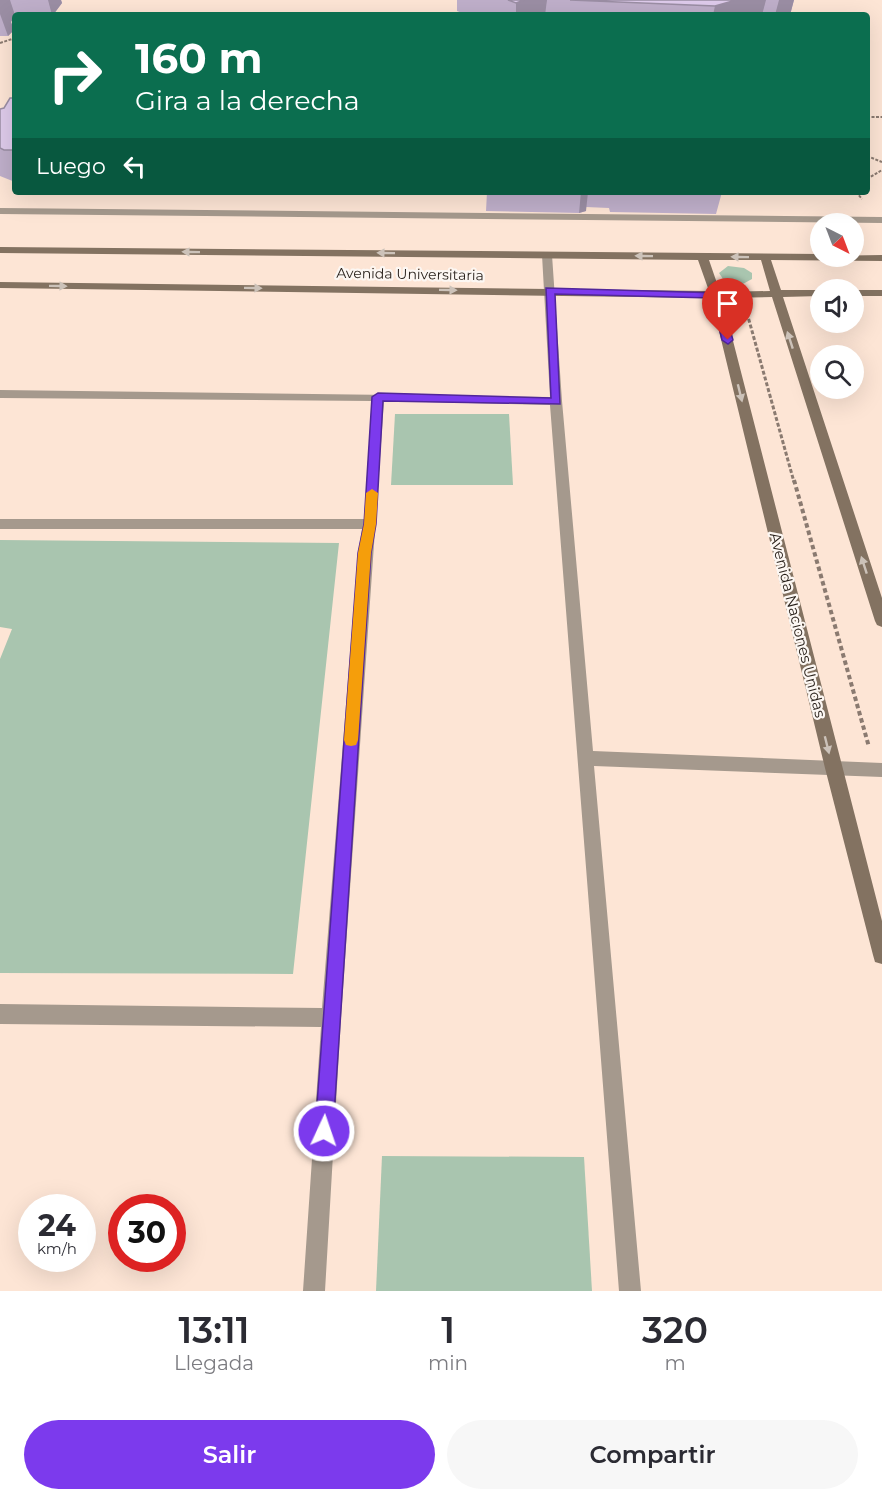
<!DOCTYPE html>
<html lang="es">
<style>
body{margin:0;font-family:Montserrat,sans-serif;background:#f7f7f7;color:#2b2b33;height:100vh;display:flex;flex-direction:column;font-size:22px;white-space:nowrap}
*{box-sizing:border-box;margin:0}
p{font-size:20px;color:#7c7c81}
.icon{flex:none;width:33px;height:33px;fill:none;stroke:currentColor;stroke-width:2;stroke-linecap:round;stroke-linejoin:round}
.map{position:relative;height:1291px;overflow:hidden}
.drawer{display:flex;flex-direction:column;background:#fff;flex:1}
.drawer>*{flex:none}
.top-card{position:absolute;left:12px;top:12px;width:858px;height:183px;border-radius:6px;box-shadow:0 6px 24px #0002;background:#0b6e4f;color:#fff;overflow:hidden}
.needle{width:39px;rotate:138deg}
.controls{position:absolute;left:810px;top:213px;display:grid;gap:12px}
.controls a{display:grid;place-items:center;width:54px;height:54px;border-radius:50%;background:#fff;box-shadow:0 6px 24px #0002;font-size:30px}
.speed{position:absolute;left:18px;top:1194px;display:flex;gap:12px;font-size:30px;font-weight:700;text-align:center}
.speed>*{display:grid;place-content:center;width:78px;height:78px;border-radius:50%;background:#fff;box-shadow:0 6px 24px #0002;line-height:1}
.speed small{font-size:15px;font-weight:400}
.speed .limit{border:9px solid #d22;background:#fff;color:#111}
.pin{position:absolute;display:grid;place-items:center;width:51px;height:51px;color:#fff;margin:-62px -26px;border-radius:50% 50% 50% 0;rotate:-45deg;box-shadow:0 0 6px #0007}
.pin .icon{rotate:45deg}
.me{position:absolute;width:66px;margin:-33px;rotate:3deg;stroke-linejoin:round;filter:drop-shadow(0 0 4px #0008)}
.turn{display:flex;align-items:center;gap:21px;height:126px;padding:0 24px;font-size:27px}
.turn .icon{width:78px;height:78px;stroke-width:2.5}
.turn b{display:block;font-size:42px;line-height:51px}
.then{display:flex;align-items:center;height:57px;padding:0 24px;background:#0003;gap:12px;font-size:22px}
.eta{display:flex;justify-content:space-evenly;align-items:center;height:102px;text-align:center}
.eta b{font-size:36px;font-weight:600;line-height:42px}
.primary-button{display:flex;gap:12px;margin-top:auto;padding:12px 24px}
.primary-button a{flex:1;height:69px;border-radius:36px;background:#7c3aed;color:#fff;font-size:24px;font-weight:600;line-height:69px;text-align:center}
.primary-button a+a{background:#f7f7f7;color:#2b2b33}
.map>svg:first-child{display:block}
.green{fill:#a9c5af}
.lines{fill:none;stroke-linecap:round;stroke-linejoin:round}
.path-far2{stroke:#8a7a70;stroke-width:2;stroke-dasharray:3 1.5;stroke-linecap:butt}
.path-far1{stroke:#8a7a70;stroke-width:3;stroke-dasharray:4 2;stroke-linecap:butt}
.path{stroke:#8a7a70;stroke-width:4;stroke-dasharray:4.5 3;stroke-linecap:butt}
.lane{fill:#a5998d;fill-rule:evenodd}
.street{fill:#a5998d;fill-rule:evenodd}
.secondary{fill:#837261;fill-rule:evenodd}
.wall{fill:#bfafca}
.shaded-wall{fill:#9b8ea4}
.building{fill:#decbeb;stroke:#9b8ea4;stroke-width:1.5}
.oneway{fill:#ccc2b9}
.route{fill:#7c3aed;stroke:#51269a;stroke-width:1.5}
.slow{fill:#f59e0b}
.labels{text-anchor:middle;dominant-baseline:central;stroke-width:4.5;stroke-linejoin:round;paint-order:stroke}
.far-street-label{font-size:14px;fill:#261e18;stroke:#fcf7f3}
.street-label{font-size:15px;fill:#261e18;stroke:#fcf7f3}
</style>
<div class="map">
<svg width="882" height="1291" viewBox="0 0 882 1291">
<rect width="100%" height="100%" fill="#fde5d5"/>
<g class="green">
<polygon points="728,266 744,268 752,273 752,279 741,285 725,282 719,273"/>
<polygon points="395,414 509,414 513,485 391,485"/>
<polygon points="0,540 339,543 293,974 0,973 0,659 12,629 0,627"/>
<polygon points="382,1156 584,1157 592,1291 376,1291"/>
</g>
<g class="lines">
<g class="path-far2">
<polyline points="0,43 15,38"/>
<polyline points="867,117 882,117"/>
<polyline points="867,156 882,162"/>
<polyline points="867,179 882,170"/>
<polyline points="856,192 862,199"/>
</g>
<polyline class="path-far1" points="747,313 794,482"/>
<polyline class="path" points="794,480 869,747"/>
<polygon class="lane" points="0,208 882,217 882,223 0,214"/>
<polygon class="street" points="547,252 552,255 562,401 593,751 882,763 882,777 594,766 641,1291 619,1291 550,405 384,401 341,1018 325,1291 303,1291 321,1027 0,1024 0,1004 322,1008 358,553 362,529 0,529 0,519 364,519 372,401 0,398 0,390 550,397 542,255"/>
<g class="secondary">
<path d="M0 247 820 254V256L882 255V261L771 260 781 290H820V296L783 297 882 598V627L877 625 875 621 772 297 722 298 882 921V964L875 962 873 955 825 768 711 298 0 288V282L709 291 698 260 0 253ZM709 260H761L770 291 720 292Z"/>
<rect x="854" y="290" width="28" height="6"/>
</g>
</g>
<g class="wall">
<polygon points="0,0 61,0 62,3 53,15 15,15 11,22 14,30 8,36 0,36"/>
<polygon points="457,0 794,0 790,15 467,15 457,11"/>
<polygon points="15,98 15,182 0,176 0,109 4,108"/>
<polygon points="487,192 722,192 716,214 610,212 609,208 586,207 586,211 579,213 486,211"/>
</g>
<g class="shaded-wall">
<polygon points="0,0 10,0 15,15 11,22 14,30 8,36 0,14"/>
<polygon points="48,0 61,0 62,3 53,15 52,15"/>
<polygon points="524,0 547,0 545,15 516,15 516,3"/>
<polygon points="736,0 766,0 762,15 713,15 715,6"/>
<polygon points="779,0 794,0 790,15 775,15"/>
<polygon points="581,192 588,192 586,211 579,213"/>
</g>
<g class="building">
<polygon points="508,0 524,0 516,3"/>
<polygon points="570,0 736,0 715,6"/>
<polygon points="10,98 15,98 15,150 4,150 0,148 0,109 4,108"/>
</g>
<defs><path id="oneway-solid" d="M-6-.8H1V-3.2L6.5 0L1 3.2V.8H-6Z" transform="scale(1.5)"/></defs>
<g class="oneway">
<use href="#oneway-solid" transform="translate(191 252) rotate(-179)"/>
<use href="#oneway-solid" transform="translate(386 253) rotate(-179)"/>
<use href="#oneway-solid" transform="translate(644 256) rotate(-179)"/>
<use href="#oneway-solid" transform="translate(740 257) rotate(-179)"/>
<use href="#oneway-solid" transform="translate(58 286) rotate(1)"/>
<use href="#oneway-solid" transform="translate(253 288) rotate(1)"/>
<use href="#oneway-solid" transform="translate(448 290) rotate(1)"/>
<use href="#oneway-solid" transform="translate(790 340) rotate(-108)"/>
<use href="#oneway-solid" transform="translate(740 393) rotate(76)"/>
<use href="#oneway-solid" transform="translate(864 565) rotate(-108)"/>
<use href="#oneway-solid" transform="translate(827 745) rotate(76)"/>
</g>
<polygon class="route" points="546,288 720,293 733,340 728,344 722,340 712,298 555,294 560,404 383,401 376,524 371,553 333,1131 331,1138 324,1141 317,1138 315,1131 358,553 364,524 372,397 378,393 551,398"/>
<polygon class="slow" points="372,489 378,493 376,524 371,553 358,740 356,745 351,746 346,745 344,740 358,553 364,524 366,493"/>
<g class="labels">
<g class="far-street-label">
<text transform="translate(410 274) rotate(1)">Avenida Universitaria</text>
</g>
<g class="street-label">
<text transform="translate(798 625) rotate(76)">Avenida Naciones Unidas</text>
</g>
</g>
</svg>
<div class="controls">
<a><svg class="needle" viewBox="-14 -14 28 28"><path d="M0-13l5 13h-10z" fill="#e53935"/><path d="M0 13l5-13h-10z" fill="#7c7c81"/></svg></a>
<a><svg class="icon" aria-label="sound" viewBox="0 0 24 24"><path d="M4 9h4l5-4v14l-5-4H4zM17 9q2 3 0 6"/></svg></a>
<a><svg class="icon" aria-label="search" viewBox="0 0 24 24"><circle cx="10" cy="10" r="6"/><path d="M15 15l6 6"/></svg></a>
</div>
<div class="speed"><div>24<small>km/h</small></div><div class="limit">30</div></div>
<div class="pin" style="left:728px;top:340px;background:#d93025"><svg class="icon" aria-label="arrive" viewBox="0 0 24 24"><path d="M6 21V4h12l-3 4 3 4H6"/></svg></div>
<svg class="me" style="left:324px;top:1131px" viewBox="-20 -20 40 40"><circle r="17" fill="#7c3aed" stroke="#fff" stroke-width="3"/><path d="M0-11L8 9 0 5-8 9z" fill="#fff"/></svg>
<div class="top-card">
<div class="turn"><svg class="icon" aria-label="right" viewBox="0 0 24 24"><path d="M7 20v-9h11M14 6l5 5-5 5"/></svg><div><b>160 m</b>Gira a la derecha</div></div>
<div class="then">Luego<svg class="icon" aria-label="left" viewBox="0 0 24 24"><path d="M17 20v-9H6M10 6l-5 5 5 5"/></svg></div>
</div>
</div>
<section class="drawer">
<div class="eta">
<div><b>13:11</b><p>Llegada</p></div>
<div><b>1</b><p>min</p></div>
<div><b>320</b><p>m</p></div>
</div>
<div class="primary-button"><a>Salir</a><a>Compartir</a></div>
</section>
